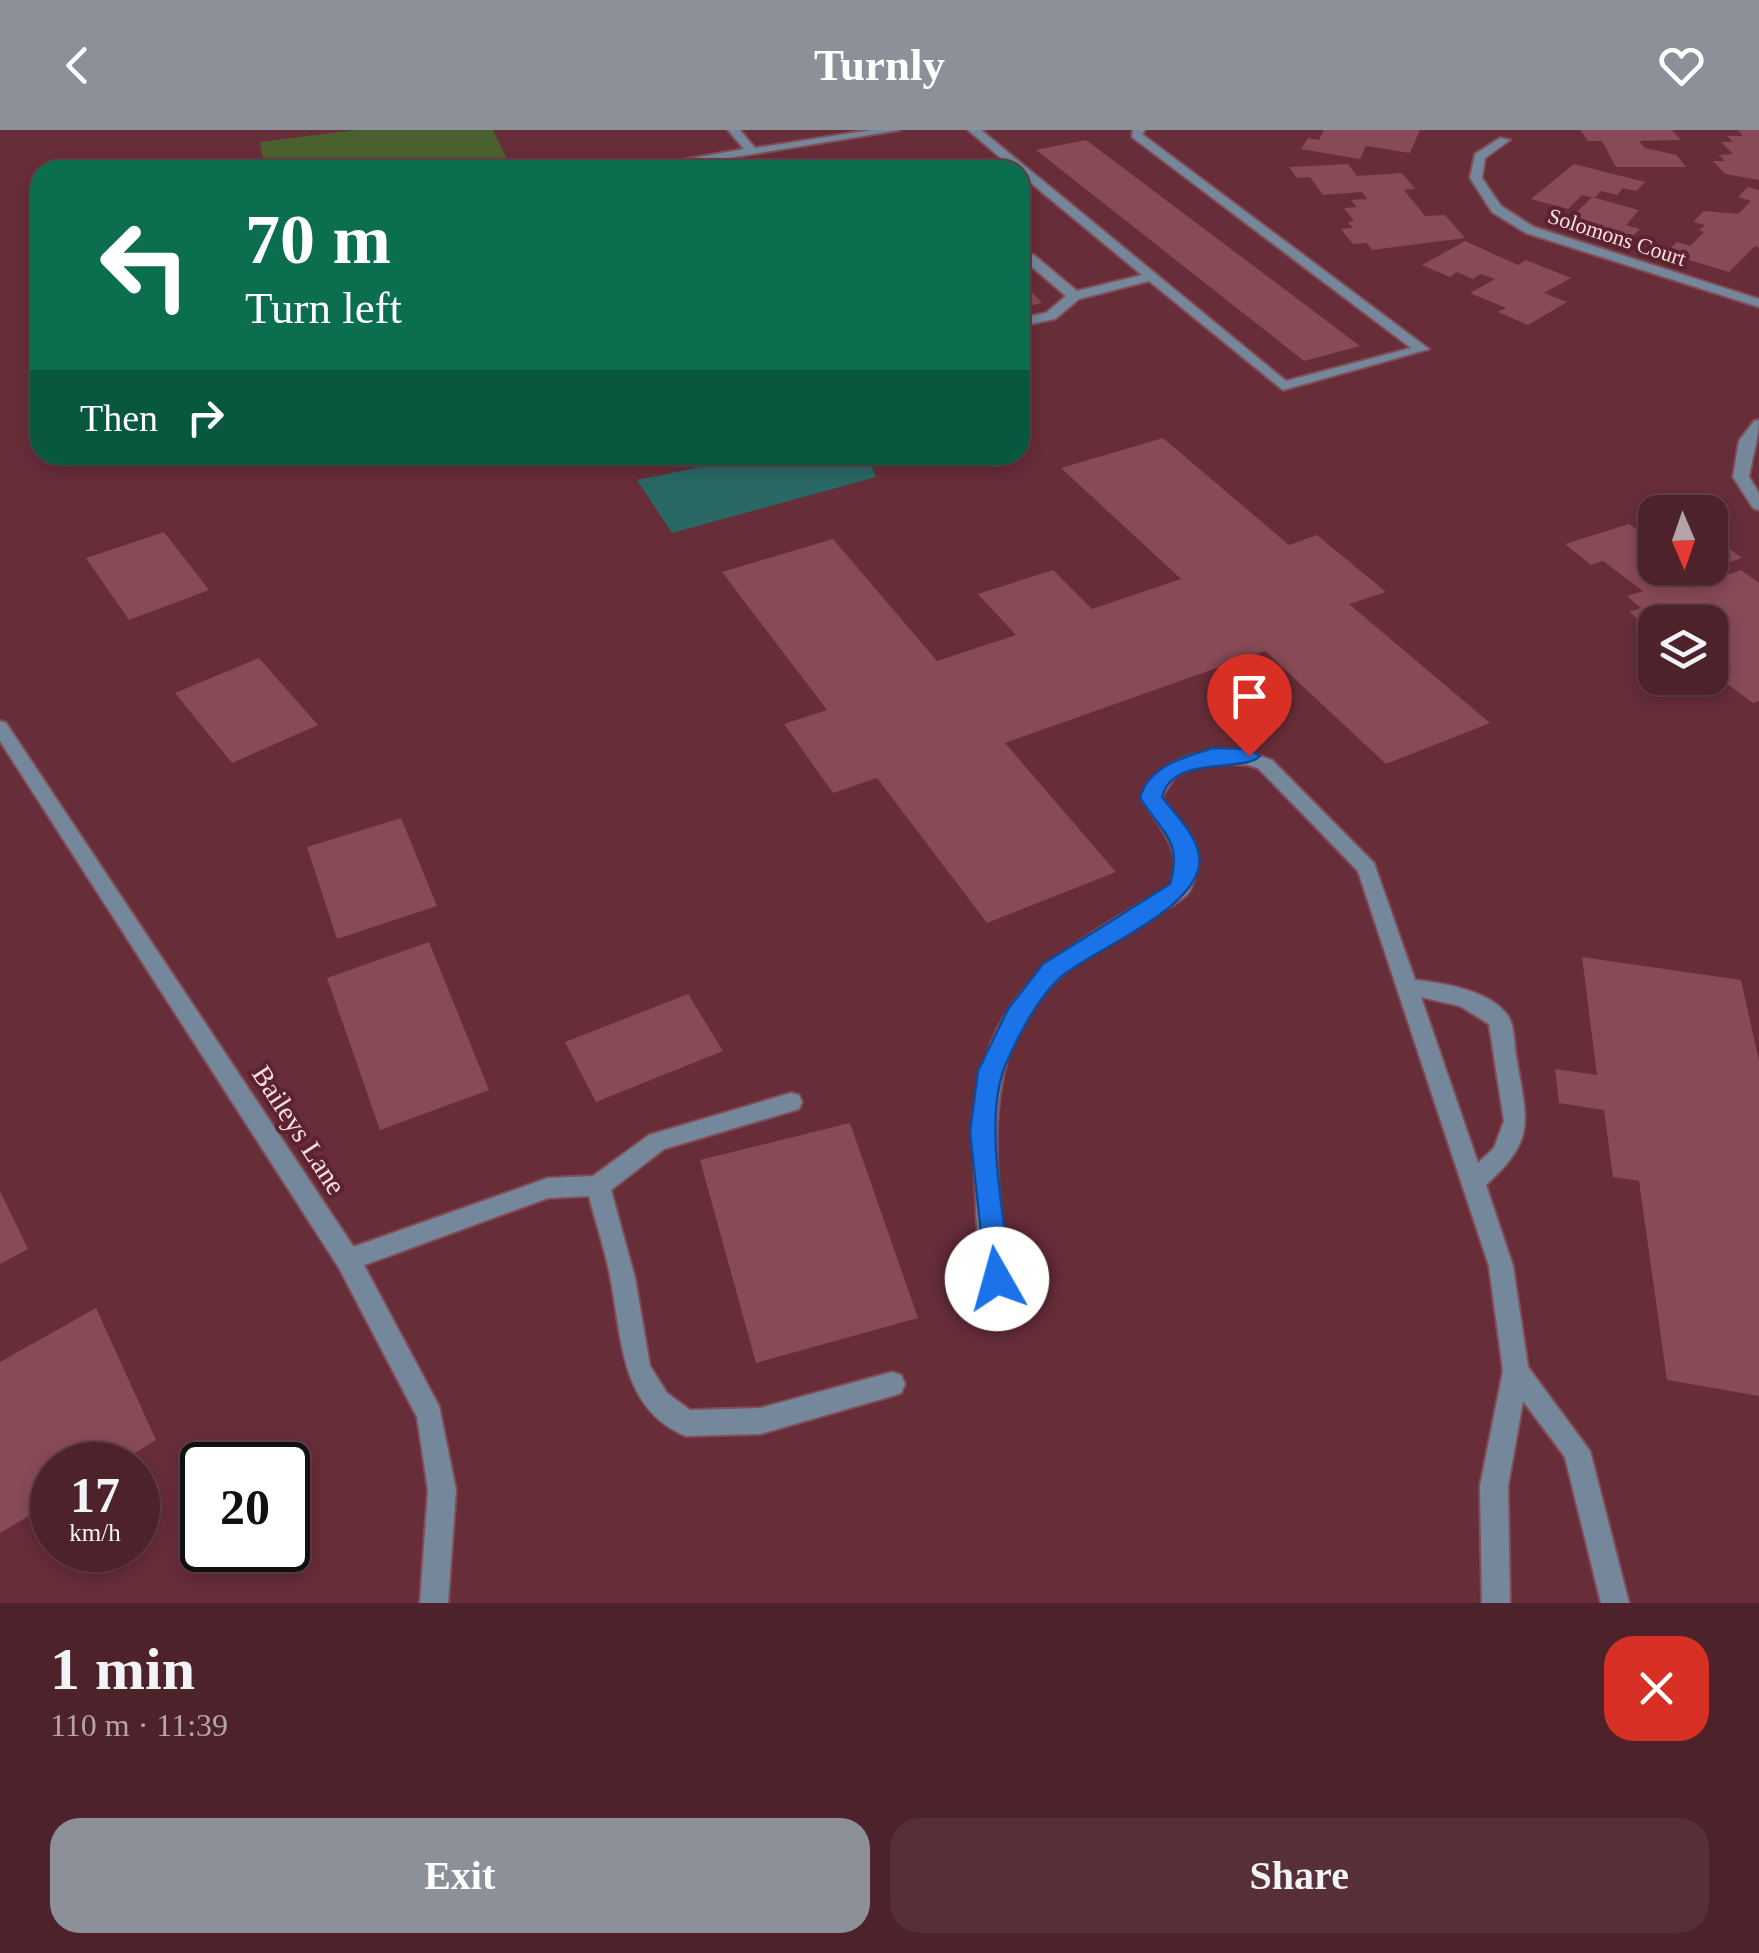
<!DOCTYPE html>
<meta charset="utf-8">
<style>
body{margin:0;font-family:Georgia,serif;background:#572f37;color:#f1f3f6;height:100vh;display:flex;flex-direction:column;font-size:38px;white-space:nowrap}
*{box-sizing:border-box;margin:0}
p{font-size:32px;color:#b3a4a9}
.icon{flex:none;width:55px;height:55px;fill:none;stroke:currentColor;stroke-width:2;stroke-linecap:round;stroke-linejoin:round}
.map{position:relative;height:1473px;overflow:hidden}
.drawer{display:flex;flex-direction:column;background:#4d222b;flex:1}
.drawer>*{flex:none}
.hud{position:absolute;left:30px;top:30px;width:1000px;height:305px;border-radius:30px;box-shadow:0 5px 15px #0003,0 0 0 2px #643f47;background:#0b6e4f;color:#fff;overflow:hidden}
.needle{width:65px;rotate:178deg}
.fabs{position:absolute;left:1638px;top:365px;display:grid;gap:20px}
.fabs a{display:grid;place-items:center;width:90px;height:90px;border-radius:20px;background:#4d222b;box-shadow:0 5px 15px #0003,0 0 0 2px #643f47;font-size:50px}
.speed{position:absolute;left:30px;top:1312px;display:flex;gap:20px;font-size:50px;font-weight:700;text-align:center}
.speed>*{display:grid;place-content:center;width:130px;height:130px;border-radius:50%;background:#4d222b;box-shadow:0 5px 15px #0003,0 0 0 2px #643f47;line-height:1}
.speed small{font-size:25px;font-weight:400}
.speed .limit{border:5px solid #111;border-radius:15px;background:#fff;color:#111}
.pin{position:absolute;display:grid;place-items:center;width:85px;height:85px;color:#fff;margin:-102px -42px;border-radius:50% 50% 50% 0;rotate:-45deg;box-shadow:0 0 10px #0007}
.pin .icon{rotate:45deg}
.me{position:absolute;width:110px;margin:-55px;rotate:353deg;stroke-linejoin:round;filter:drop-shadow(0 0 8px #0008)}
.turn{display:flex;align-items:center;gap:35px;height:210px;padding:0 50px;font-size:45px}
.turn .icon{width:130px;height:130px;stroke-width:2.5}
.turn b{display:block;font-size:70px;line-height:85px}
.then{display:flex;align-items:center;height:95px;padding:0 50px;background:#0003;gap:20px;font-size:38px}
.round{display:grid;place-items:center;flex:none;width:105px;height:105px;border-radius:30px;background:#572f37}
.summary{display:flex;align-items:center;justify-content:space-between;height:170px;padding:0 50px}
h1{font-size:60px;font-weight:700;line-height:75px}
.primary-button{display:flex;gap:20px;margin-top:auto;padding:20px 50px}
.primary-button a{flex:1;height:115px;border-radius:30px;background:#8c9099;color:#fff;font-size:40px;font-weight:700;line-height:115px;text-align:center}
.primary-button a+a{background:#572f37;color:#f1f3f6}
header{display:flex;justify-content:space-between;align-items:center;height:130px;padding:0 50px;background:#8c9099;color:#fff;font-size:45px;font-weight:700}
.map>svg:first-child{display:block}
.green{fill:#4b602f}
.water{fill:#296864}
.building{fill:#874a56}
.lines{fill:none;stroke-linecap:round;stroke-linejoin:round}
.service-casing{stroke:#824d57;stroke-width:4}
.minor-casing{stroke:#824d57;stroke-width:4}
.service{fill:#74879b;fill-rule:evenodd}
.minor{fill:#74879b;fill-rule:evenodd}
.route{fill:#1a73e8;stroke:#114b97;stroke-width:2.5}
.labels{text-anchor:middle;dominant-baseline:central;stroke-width:8;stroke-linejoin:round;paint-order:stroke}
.far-street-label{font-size:22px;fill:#fbdde1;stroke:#5b232f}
.street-label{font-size:28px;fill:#fbdde1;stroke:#5b232f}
</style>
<header><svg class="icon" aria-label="back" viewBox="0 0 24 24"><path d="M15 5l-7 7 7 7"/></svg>Turnly<svg class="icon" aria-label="heart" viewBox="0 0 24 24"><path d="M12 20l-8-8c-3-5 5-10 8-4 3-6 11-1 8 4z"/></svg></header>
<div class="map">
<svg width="1759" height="1473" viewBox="0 0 1759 1473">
<rect width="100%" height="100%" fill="#672d39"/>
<polygon class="green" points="355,0 493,0 512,40 265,40 260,12"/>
<polygon class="water" points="759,325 867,325 876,347 672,403 637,350"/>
<g class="building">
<polygon points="1324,0 1420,0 1410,23 1366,16 1360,29 1301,19 1308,8 1319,10"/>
<polygon points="1580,0 1672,0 1681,10 1639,11 1645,18 1677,25 1686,37 1616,37 1602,11 1588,11"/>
<polygon points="1738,0 1759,0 1759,50 1725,44 1713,31 1725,31 1719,25 1733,24 1721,12 1733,12 1727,6 1743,6"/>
<polygon points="1086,10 1360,216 1304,231 1036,20"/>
<polygon points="1348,34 1357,46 1402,43 1415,59 1404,60 1425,86 1445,85 1465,108 1372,120 1367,113 1353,114 1341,99 1353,98 1348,92 1354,91 1344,78 1357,77 1351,70 1367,69 1362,62 1323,65 1310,47 1297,48 1289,37"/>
<polygon points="1574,34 1645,52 1636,61 1623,58 1617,65 1601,61 1594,68 1582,65 1568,79 1531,69"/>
<polygon points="1748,57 1759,60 1759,118 1755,116 1729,142 1666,123 1677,112 1690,116 1704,102 1699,100 1705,95 1693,92 1704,81 1738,84 1751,71 1738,67"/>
<polygon points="1592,67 1639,80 1626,95 1640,99 1632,107 1569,90"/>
<polygon points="1465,111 1518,135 1526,130 1571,148 1544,163 1567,172 1528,195 1498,182 1506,178 1470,163 1495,149 1481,144 1473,149 1457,142 1450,147 1422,135"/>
<polygon points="1020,149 1042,173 1020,178"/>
<polygon points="1163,308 1289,415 1317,405 1386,462 1349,474 1490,593 1386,634 1265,521 1005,613 1116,742 987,793 877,648 833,663 784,594 827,580 722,442 833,409 937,531 1016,505 978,464 1053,440 1092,479 1181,449 1061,338"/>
<polygon points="1629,394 1655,413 1655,438 1710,438 1710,405 1742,428 1678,449 1690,458 1741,440 1759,453 1759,571 1753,573 1718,547 1732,542 1710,525 1710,492 1655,492 1655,502 1629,482 1641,478 1627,466 1643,461 1603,431 1591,435 1565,414"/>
<polygon points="164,402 209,460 129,490 86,428"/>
<polygon points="259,528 318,595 232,633 175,563"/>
<polygon points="401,688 437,776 337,809 307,717"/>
<polygon points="429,812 489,960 380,1000 327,848"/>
<polygon points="1582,827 1741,850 1759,931 1759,1266 1667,1250 1639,1051 1613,1047 1604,980 1559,973 1555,939 1597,945"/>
<polygon points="688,864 723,921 596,972 565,912"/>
<polygon points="850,993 918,1188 756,1233 700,1030"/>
<polygon points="0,1061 28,1119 0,1134"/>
<polygon points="96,1178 156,1310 115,1335 52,1335 52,1372 0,1403 0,1232"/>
</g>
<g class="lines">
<g class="service-casing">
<g id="service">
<polygon points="728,0 740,0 755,18 871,0 900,0 655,40 626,40 744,19"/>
<polygon points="968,0 981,0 1286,251 1411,218 1132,7 1133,0 1145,0 1142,4 1429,219 1283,260 1149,151 1079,169 1055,189 1020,196 1020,188 1046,183 1066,166 1026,132 1020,133 1020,125 1034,125 1077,161 1142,145 1020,44 1020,40 1015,40"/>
<path d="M1217 620 1251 623 1272 630 1374 733 1415 850C1443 853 1490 860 1508 886 1515 896 1514 918 1517 931 1527 993 1536 1009 1486 1055L1513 1136 1528 1237 1590 1321 1629 1473H1601L1565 1327 1523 1271 1508 1356 1510 1473H1482L1480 1356 1503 1241 1489 1136 1358 741 1258 638 1248 635 1217 633 1190 639 1175 647 1161 668C1173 688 1196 709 1196 734 1196 743 1193 757 1188 763 1178 775 1155 783 1142 791 1094 819 1038 853 1015 907 984 983 1000 1071 1009 1149L1006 1157 997 1160 988 1157C976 1131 977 1080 975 1050 966 874 1033 835 1172 755 1185 720 1158 696 1141 668 1157 635 1182 625 1217 620ZM1421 867 1460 876 1489 894 1504 991 1494 1018 1478 1033Z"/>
<path d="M791 963 799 965 802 972 799 979 664 1019 611 1060 635 1148 650 1236 667 1263 690 1280 760 1278 892 1242 901 1245 905 1254 901 1263 892 1266 760 1304 686 1306C621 1280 622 1209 611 1151 606 1122 596 1094 589 1066L548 1068 348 1141 339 1138 336 1130 339 1122 548 1048 593 1046 649 1005Z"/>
</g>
</g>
<g class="minor-casing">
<g id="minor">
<polygon points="1500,8 1510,10 1485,28 1482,48 1501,76 1534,97 1759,169 1759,177 1526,103 1492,82 1470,48 1475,24"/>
<path d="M1759 290C1759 308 1752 328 1749 347L1759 363V380L1753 378 1733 347 1739 311 1754 291Z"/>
<polygon points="0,591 6,593 357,1122 439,1276 456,1360 448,1473 420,1473 428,1360 417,1287 339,1138 0,611"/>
</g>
</g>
<use href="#service" class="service"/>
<use href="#minor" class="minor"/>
</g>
<path class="route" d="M1213 618 1249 619 1260 626C1244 643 1173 624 1162 667 1176 685 1195 703 1199 725 1208 775 1096 818 1062 846 1037 868 1018 906 1005 936 983 992 1005 1090 1011 1149L1007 1158 997 1162 987 1158 970 1002 978 941 1008 879 1043 834 1170 754C1183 710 1162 703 1140 668 1148 636 1184 627 1213 618Z"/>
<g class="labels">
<g class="far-street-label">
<text transform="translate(1617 107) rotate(18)">Solomons Court</text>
</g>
<g class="street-label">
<text transform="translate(299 1000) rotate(57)">Baileys Lane</text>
</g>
</g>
</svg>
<div class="fabs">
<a><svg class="needle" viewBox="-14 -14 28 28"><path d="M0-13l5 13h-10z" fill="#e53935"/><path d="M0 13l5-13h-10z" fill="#b3a4a9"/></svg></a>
<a><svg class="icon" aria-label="layers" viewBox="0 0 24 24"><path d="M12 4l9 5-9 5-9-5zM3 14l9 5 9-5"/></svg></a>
</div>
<div class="speed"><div>17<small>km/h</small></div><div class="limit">20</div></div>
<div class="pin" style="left:1249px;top:626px;background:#d93025"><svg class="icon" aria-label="arrive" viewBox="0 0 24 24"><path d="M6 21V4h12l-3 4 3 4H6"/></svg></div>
<svg class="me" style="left:997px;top:1149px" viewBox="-20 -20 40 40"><circle r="19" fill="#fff"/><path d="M0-13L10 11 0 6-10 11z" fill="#1a73e8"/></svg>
<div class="hud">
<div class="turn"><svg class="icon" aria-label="left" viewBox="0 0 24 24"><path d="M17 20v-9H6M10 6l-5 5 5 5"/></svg><div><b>70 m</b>Turn left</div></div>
<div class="then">Then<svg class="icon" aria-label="right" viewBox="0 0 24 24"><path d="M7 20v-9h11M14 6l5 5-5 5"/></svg></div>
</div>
</div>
<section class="drawer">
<div class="summary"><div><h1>1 min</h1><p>110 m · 11:39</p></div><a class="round" style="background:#d93025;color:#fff"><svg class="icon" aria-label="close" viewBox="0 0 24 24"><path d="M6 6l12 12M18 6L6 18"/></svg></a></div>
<div class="primary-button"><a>Exit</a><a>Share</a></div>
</section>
